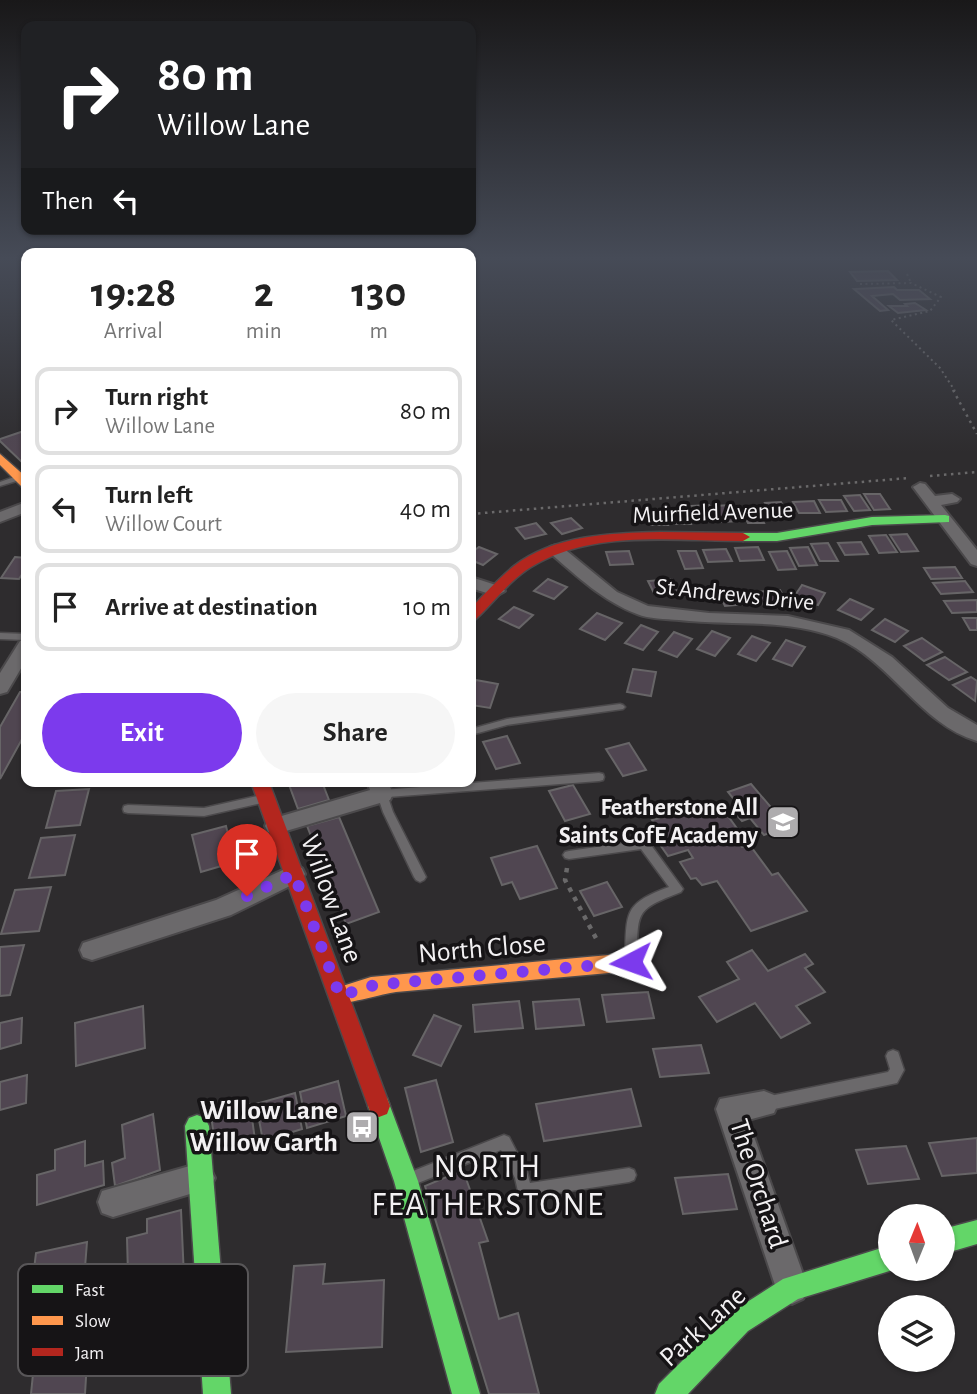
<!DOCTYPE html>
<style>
body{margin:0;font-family:"Alegreya Sans",sans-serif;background:#f6f6f6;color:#222;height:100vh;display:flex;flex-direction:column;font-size:26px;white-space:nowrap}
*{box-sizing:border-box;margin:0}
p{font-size:23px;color:#767676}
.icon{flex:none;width:38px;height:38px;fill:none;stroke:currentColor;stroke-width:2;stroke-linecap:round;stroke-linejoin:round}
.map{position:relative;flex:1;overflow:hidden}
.sheet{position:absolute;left:21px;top:248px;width:455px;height:539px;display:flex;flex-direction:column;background:#fff;border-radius:14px;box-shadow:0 2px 5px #0004}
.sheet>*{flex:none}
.top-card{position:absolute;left:21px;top:21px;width:455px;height:214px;border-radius:14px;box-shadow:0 2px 5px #0004;background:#202124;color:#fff;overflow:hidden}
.needle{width:46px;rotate:1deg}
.tools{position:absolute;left:878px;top:1204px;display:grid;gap:14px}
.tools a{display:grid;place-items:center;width:77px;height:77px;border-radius:50%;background:#fff;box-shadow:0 2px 5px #0004;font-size:35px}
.pin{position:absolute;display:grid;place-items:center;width:60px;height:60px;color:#fff;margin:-72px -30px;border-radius:50% 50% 50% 0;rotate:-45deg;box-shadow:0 0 7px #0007}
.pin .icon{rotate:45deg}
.me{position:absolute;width:77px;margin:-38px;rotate:266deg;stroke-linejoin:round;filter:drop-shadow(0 0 5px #0008)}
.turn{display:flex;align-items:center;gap:24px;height:147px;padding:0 21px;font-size:32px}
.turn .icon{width:91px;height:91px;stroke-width:2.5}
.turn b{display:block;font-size:49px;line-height:60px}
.then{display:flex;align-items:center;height:66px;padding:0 21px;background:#0003;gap:14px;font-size:26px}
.eta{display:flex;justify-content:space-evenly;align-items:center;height:119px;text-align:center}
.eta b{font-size:42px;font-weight:600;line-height:49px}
.action{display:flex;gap:14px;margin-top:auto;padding:14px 21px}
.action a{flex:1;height:80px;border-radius:42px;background:#7c3aed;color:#fff;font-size:28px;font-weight:600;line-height:80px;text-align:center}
.action a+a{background:#f6f6f6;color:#222}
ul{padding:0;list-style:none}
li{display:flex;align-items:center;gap:21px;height:88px;margin:0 14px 10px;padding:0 7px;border:4px solid #e0e0e0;border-radius:14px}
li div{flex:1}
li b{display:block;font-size:26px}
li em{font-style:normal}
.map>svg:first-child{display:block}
.building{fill:#504651;stroke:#676567;stroke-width:2}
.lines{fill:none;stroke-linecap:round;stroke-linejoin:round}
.lane-casing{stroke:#4b494b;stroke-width:3}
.street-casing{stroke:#4b494b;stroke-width:4}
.fast-casing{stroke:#4b494b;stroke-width:3}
.slow-casing{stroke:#4b494b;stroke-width:3}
.jam-casing{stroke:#4b494b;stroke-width:3}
.path-far2{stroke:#6a696a;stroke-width:2;stroke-dasharray:2 3.5;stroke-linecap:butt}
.path-far1{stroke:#6a696a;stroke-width:2.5;stroke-dasharray:2.5 4.5;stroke-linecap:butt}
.path{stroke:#6a696a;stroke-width:4.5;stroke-dasharray:4.5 6;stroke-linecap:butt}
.lane{fill:#6b696b;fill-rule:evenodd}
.street{fill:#6b696b;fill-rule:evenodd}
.fast{fill:#63d668;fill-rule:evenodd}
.slow{fill:#ff974d;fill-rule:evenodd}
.jam{fill:#b3261e;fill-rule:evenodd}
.route{stroke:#7c3aed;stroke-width:12;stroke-dasharray:0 21.6}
.labels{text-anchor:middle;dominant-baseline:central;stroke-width:7;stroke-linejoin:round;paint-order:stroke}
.street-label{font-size:24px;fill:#f3f1f3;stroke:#161416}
.poi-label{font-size:24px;font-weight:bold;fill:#f3f1f3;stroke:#161416;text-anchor:end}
.near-street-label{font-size:28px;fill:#f3f1f3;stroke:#161416}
.near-poi-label{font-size:28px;font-weight:bold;fill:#f3f1f3;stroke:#161416;text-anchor:end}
.near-quarter-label{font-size:33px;letter-spacing:2px;fill:#f3f1f3;stroke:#161416}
.key{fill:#161416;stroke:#585658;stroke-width:2}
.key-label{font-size:19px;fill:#f3f1f3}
</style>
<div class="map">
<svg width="977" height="1394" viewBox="0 0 977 1394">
<rect width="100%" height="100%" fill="#2e2c2e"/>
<g class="building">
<polygon points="888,271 897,280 857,281 850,272"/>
<polygon points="894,287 897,290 919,290 930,299 900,300 893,294 872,296 888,310 880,311 854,289"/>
<polygon points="915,303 926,310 898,313 889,306 907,306 905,304"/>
<polygon points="24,431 26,433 26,438 23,439 26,442 26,466 0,441 0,439"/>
<polygon points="864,494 880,494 890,509 874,510"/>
<polygon points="860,495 870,510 854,511 844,496"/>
<polygon points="819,500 841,500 847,511 826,512"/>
<polygon points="814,501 820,513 799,513 793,502"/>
<polygon points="781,502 790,518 773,518 765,503"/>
<polygon points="709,505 716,521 699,522 692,506"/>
<polygon points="731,505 739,521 722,522 715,506"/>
<polygon points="740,507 756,507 764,523 748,523"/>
<polygon points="668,508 685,508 691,524 674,524"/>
<polygon points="646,509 662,509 668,525 651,525"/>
<polygon points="571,518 582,528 562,534 551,523"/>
<polygon points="536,523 546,534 525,539 516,528"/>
<polygon points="907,534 918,551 901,552 890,535"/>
<polygon points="886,535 897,552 879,553 869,536"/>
<polygon points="861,542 868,554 845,555 838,543"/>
<polygon points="828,543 838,561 820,561 811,544"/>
<polygon points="479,547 497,554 483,565 471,560 471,553"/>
<polygon points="758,547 764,560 740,561 735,548"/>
<polygon points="808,547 817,565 799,566 790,548"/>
<polygon points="726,549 732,561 708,562 703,550"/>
<polygon points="629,551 633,564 610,565 606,552"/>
<polygon points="678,551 696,551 703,568 685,569"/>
<polygon points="787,551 796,569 778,570 769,552"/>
<polygon points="15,557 26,558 26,568 19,579 1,578"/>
<polygon points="955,567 962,578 931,579 924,568"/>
<polygon points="548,579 567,587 554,599 534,591"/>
<polygon points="672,579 678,593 655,595 648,581"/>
<polygon points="965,581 973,592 941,594 933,583"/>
<polygon points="802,585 825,593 818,605 794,597"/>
<polygon points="742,590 749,604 725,606 718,592"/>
<polygon points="780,590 788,604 764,606 756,592"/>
<polygon points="850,599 873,609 861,620 838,610"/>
<polygon points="977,600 977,612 952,613 944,601"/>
<polygon points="514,607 533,615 519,628 499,619"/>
<polygon points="597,613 622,623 605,640 580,629"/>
<polygon points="963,618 977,618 977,630 970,630"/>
<polygon points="885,619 908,631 895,642 872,630"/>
<polygon points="641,625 658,632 643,650 625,643"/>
<polygon points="712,631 730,638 715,656 697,649"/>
<polygon points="674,632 692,639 677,657 659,650"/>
<polygon points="752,636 770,643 756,661 738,654"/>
<polygon points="922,638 942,652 924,661 904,646"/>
<polygon points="786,640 805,647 792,666 773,659"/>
<polygon points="945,657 967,672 949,680 927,665"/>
<polygon points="633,669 656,672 651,696 627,692"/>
<polygon points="971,677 977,681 975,701 953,685"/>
<polygon points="476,680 498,684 490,708 471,705 471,693"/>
<polygon points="20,692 26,692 26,732 0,779 0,727"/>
<polygon points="507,736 520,763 496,769 483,742"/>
<polygon points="629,743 646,770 623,776 606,749"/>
<polygon points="288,782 322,782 329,800 298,809"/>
<polygon points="751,784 787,826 764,835 750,818 742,821 733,811 741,808 728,792"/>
<polygon points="573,785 590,814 565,821 549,791"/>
<polygon points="89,789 80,825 46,828 56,791"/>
<polygon points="710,806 716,815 725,812 741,834 734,836 742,847 749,844 772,875 778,873 807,911 751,931 717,881 702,885 696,878 691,879 680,862 693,858 688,850 668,856 649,829 657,827 652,820"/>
<polygon points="339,817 379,912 346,924 307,826"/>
<polygon points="226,826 235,862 201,872 192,835"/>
<polygon points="75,835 65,875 29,878 41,838"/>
<polygon points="537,846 557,888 520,899 512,882 502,885 491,858"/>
<polygon points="607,882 622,907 594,916 580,891"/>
<polygon points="51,887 39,931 1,934 15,890"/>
<polygon points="24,945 10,995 0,996 0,947"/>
<polygon points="752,950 768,971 805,954 813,964 805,968 825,992 796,1006 810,1023 781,1038 755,1003 717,1022 699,997 739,979 727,962"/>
<polygon points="648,992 654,1018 607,1022 602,995"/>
<polygon points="579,999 584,1025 536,1029 533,1002"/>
<polygon points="519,1001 523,1028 475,1032 473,1005"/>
<polygon points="143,1006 145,1048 76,1066 75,1023"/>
<polygon points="434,1015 461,1026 441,1066 413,1055"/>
<polygon points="22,1018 21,1043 0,1049 0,1023"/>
<polygon points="701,1045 709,1073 660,1077 653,1049"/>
<polygon points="27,1075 26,1103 0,1110 0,1082"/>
<polygon points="436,1080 453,1142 421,1152 405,1088"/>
<polygon points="338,1081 346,1116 307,1128 300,1092"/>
<polygon points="631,1089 641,1126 544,1141 536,1104"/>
<polygon points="295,1093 302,1129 263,1141 256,1104"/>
<polygon points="250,1104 255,1140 216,1152 211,1115"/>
<polygon points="153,1114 160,1170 115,1186 112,1163 125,1158 122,1125"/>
<polygon points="977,1138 977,1173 942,1176 929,1143"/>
<polygon points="85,1141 85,1166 103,1161 104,1185 37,1205 37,1175 55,1170 55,1150"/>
<polygon points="906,1146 919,1179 868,1184 856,1150"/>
<polygon points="463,1170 488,1241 479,1243 499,1319 518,1313 539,1394 489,1394 425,1186"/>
<polygon points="728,1174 737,1209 683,1214 675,1178"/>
<polygon points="181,1210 184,1277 162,1283 161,1265 128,1274 127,1238 147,1233 147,1219"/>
<polygon points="87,1242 83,1293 64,1298 62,1314 43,1319 44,1307 29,1310 36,1253"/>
<polygon points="325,1264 323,1284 384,1280 382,1347 286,1352 294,1266"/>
<polygon points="87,1361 85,1394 31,1394 33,1374"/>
</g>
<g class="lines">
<g class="lane-casing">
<g id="lane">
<polygon points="20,475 24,477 23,479 0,486 0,482"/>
<polygon points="0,633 26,634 26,640 0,639"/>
<polygon points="620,704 623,705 625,707 623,709 507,725 471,735 471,729 507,719"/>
<polygon points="599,773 603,774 604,777 603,780 599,781 388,797 393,812 426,877 424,880 420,882 416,880 414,877 383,812 377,794 378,791 382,790"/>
<polygon points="262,795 266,796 267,799 266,802 204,816 128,813 124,812 123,809 124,806 128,805 204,808"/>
<path d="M644 840 648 841 683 889 681 892C635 910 638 911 637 958L635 962 631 963 627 962 625 958C627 912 623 904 669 887L641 849 569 859 565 858 563 855 565 852 569 851Z"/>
<polygon points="893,1050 898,1052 904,1070 897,1083 765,1111 760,1109 758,1104 760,1099 765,1097 888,1072 890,1069 886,1056 888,1052"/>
<polygon points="504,1135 509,1137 527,1172 530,1183 629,1168 634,1170 636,1175 634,1180 629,1182 524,1198 519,1196 515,1178 501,1150 413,1185 408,1183 406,1178 408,1173"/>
</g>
</g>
<g class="street-casing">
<g id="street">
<polygon points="920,483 925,484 935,496 952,494 960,499 957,502 941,505 977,550 977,566 971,564 913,487"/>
<polygon points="26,502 26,512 0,522 0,512"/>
<path d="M556 545 562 547 617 592 648 606 709 613 788 616 849 630 892 657 948 708 977 725V741C920 724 891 661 837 638 788 618 730 626 679 620 665 619 649 619 637 614 603 601 578 577 550 553L548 550 550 547Z"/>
<polygon points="471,577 502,587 505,591 496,596 471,588"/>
<polygon points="26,639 26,660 7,692 0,694 0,673 20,641"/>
<polygon points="367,782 388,782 393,794 390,800 276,834 268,832 265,826 268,820 370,790"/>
<polygon points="294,865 302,868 305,874 302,880 231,915 92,960 83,957 80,950 83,943 216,900"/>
<polygon points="764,1091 774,1095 778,1104 774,1113 748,1120 808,1288 803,1299 792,1304 781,1299 776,1288 716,1109 720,1099"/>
<polygon points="200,1163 210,1168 215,1178 210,1188 113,1217 102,1213 98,1202 102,1191"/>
</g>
</g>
<g class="fast-casing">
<g id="fast">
<polygon points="945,515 949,516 949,522 872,525 777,541 743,541 736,537 743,533 777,533 872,517"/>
<polygon points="379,1095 387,1098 418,1181 480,1394 452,1394 394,1181 368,1106 371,1098"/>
<polygon points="197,1115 205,1118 209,1126 231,1394 203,1394 185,1126 189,1118"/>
<polygon points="977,1220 977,1244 943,1254 943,1229"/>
<polygon points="891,1245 891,1269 896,1269 798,1299 748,1331 688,1394 655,1394 659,1384 730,1313 783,1279"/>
</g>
</g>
<g class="slow-casing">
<g id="slow">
<polygon points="0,454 26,477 26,488 22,487 0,465"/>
<path d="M631 953 638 956 641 962 638 968 631 971 396 992C381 994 342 1006 333 1003L330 996 333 989 371 977Z"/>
</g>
</g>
<g class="jam-casing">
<g id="jam">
<path d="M660 532 743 533 750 537 743 541C674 541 593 529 531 567 510 580 494 602 476 619L471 620V608C485 594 498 579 514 566 554 535 611 533 660 532Z"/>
<polygon points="251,782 269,782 390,1106 387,1114 379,1117 371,1114 368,1106"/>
</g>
</g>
<g class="path-far2">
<polyline points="907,274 911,283"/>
<polyline points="860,284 911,283 941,297 930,311 891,320 940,368 955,391"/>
</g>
<g class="path-far1">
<polyline points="953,390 977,434"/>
<polyline points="930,476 977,472"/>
<polyline points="471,514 909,478"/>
</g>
<polyline class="path" points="567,868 565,880 598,942"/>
<use href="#lane" class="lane"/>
<use href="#street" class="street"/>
<use href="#fast" class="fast"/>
<use href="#slow" class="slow"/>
<use href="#jam" class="jam"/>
</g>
<linearGradient id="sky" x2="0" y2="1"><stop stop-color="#191819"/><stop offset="0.57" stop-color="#464b57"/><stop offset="1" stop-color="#464b57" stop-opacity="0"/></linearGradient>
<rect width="977" height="453" fill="url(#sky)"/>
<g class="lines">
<polyline class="route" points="247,896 294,874 340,996 371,986 396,983 631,962"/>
</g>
<defs>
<g id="school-square" transform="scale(1.75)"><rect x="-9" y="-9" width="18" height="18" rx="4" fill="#aeacae" stroke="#161416"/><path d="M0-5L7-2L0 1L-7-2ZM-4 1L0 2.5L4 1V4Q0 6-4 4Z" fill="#fff"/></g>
<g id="bus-square" transform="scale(1.75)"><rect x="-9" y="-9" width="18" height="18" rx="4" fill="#aeacae" stroke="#161416"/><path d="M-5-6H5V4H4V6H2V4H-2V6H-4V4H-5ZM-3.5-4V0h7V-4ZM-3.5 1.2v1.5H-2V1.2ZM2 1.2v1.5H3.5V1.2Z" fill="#fff"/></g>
</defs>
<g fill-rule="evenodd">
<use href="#school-square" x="783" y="822"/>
<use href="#bus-square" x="362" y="1127"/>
</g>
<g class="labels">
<g class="street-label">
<text transform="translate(713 513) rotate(-2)">Muirfield Avenue</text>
<text transform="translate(735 595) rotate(6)">St Andrews Drive</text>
</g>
<g class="poi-label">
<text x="758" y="808">Featherstone All<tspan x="758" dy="28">Saints CofE Academy</tspan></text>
</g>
<g class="near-street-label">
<text transform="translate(331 899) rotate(70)">Willow Lane</text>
<text transform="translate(482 949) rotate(-5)">North Close</text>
<text transform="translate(758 1184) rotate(72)">The Orchard</text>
<text transform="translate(703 1327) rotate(-42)">Park Lane</text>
</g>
<g class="near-poi-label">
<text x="338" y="1111">Willow Lane<tspan x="338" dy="32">Willow Garth</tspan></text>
</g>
<g class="near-quarter-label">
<text x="488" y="1167">NORTH<tspan x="488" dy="38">FEATHERSTONE</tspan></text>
</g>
</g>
<rect x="18" y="1264" width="230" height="112" rx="10" class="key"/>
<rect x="32" y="1285" width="31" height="8" fill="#63d668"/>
<rect x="32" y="1316" width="31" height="9" fill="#ff974d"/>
<rect x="32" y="1348" width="31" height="8" fill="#b3261e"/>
<g class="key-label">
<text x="75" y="1296">Fast</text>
<text x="75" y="1327">Slow</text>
<text x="75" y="1359">Jam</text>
</g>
</svg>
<div class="tools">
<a><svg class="needle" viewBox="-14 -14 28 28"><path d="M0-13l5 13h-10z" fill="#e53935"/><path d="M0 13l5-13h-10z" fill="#767676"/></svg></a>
<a><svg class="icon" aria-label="layers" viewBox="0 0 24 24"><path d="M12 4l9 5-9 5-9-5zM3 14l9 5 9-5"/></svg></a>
</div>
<div class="pin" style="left:247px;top:896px;background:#d93025"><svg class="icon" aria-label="arrive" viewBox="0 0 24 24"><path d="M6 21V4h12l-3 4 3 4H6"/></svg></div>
<svg class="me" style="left:631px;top:962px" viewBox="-20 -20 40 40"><path d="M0-17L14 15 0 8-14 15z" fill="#7c3aed" stroke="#fff" stroke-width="4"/></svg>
<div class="top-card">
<div class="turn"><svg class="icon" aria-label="right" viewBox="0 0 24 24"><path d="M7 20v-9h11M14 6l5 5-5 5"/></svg><div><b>80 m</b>Willow Lane</div></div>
<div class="then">Then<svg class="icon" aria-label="left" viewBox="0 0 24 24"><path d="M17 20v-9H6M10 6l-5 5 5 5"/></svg></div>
</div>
<section class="sheet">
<div class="eta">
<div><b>19:28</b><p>Arrival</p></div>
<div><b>2</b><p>min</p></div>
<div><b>130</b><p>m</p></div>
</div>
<ul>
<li><svg class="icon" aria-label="right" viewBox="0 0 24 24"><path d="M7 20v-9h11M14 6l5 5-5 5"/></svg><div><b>Turn right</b><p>Willow Lane</p></div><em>80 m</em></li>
<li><svg class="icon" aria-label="left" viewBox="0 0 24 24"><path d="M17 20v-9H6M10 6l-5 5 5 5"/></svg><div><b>Turn left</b><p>Willow Court</p></div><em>40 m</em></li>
<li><svg class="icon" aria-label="arrive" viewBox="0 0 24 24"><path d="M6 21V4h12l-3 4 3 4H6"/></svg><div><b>Arrive at destination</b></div><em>10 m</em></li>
</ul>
<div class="action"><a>Exit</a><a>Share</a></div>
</section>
</div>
